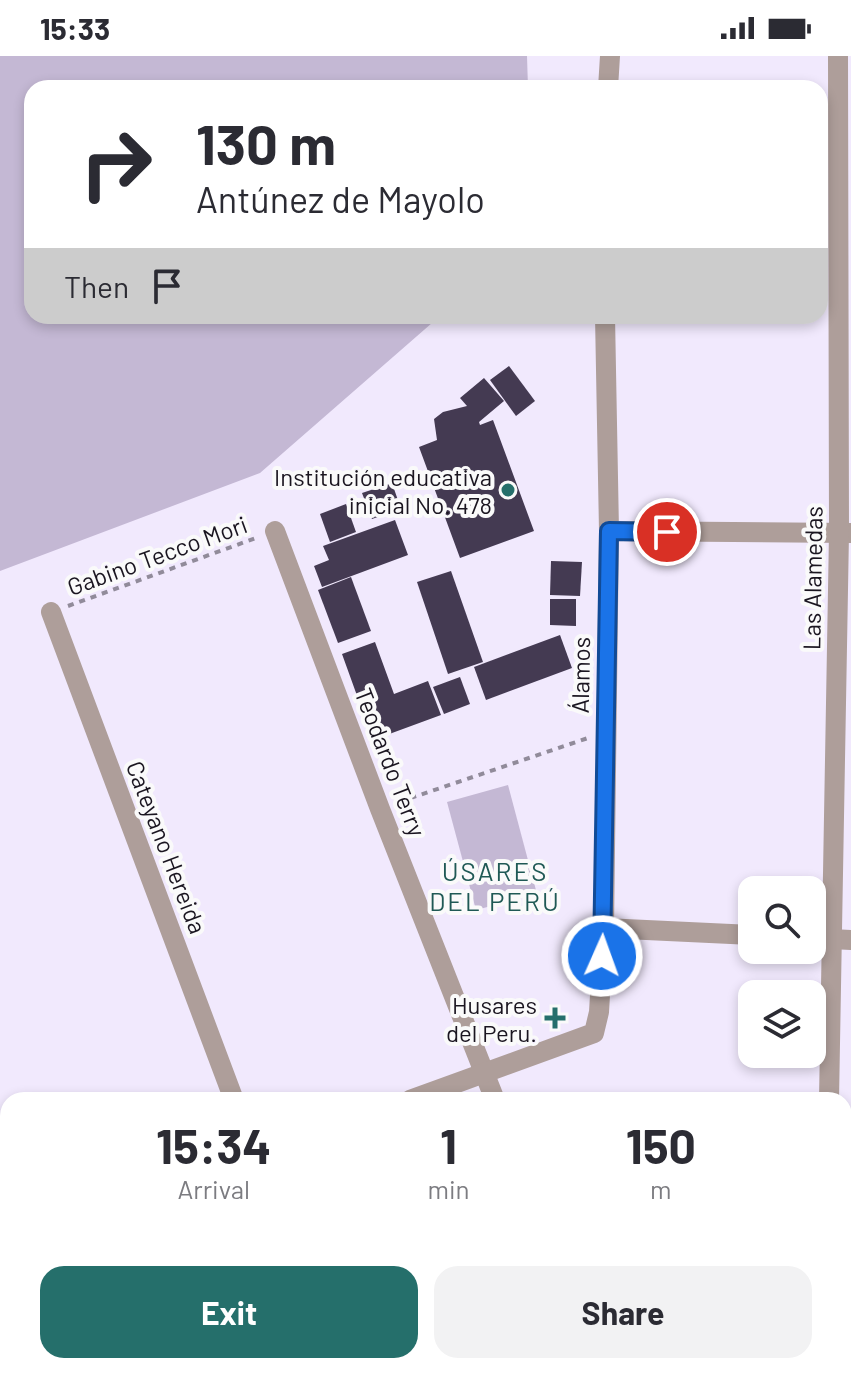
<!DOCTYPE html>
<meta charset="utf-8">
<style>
body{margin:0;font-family:Barlow,sans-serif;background:#f2f2f3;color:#2b2b33;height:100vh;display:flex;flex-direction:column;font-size:30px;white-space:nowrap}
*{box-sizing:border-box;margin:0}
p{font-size:26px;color:#7c7c81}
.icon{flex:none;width:44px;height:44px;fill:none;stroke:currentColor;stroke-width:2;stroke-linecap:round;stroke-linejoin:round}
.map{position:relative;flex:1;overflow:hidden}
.panel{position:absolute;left:0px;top:1036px;width:852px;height:282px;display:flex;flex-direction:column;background:#fff;border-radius:24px 24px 0 0;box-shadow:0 4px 12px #0003}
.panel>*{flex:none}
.hud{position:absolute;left:24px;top:24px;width:804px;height:244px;border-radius:24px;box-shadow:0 4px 12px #0003;background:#fff;color:#2b2b33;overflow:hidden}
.buttons{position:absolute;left:738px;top:820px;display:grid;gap:16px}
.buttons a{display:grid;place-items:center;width:88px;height:88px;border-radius:16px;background:#fff;box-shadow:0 4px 12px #0003;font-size:40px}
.pin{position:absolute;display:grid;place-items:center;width:68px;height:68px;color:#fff;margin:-34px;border:4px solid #fff;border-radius:50%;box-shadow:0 2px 8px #0007}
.me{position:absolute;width:88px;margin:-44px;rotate:2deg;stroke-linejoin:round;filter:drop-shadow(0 0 6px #0008)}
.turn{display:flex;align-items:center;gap:28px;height:168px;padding:0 40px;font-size:36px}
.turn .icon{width:104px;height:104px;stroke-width:2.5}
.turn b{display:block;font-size:56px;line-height:68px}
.then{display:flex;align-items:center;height:76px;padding:0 40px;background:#0003;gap:16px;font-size:30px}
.eta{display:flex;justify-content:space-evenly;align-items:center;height:136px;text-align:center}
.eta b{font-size:48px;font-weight:700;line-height:56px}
.primary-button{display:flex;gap:16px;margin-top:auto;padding:16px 40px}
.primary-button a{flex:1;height:92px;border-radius:24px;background:#256f6b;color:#fff;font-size:32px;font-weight:700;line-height:92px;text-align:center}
.primary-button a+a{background:#f2f2f3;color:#2b2b33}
.status{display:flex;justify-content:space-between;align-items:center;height:56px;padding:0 40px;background:#fff;direction:ltr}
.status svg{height:22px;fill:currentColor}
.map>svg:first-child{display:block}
.green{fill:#c4b8d4}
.building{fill:#443a52}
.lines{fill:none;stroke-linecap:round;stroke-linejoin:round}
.path{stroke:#918b9a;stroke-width:4;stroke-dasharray:6 6;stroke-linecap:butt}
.street{stroke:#ae9e9a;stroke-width:20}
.route-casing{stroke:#114b97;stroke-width:20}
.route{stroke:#1a73e8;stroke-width:14}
.poi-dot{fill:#256f6b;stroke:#fafafa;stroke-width:3}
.labels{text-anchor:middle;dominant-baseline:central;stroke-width:8;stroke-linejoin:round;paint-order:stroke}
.poi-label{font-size:24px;fill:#1a1520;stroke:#fafafa;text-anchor:end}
.street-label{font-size:24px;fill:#1a1520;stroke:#fafafa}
.neighbourhood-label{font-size:26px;letter-spacing:2px;fill:#1f5955;stroke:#fafafa}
</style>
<div class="status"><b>15:33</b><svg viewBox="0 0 49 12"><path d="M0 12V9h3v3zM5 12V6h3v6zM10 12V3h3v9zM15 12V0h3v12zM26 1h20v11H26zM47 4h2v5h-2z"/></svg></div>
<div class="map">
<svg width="851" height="1317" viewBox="0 0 851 1317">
<rect width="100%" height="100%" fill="#f1e9fd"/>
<g class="green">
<polygon points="0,0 527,0 528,32 32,32 32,260 440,260 260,417 0,515"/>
<polygon points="508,729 537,838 476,854 447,746"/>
</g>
<g class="building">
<polygon points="509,310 535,345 516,360 490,324"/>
<polygon points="484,322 504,345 479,366 480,369 493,364 534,475 460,502 419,391 437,384 434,363 443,356 467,350 460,342"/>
<polygon points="392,427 401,453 372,463 362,437"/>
<polygon points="346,448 356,476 330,486 320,458"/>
<polygon points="395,464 408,499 322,531 314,510 329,504 323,490"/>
<polygon points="551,505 582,506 580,540 550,539"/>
<polygon points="451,515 483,606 448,618 417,526"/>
<polygon points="351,521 371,575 338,587 318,534"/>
<polygon points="550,543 576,543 576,570 550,569"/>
<polygon points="560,579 572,612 486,644 474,611"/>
<polygon points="375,586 394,638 428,625 441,659 373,684 342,598"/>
<polygon points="460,621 470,648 444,658 433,631"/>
</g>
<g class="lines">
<g class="path">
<polyline points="68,550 256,482"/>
<polyline points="399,746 588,682"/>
</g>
<g class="street">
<polyline points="608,32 610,0"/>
<polyline points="275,475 380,753 495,1044"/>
<polyline points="609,475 851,477"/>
<polyline points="51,556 234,1044"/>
<polyline points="604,872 752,879"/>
<polyline points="812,882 851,884"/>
<polyline points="410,1044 594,977 599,956 604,872 609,475 605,260"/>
<polyline points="829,1044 839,477 838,0"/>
<polyline points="0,1094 8,1116"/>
<polyline points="0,1195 8,1192"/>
<polyline points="844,1245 851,1245"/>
<polyline points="76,1310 78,1317"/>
<polyline points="328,1310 330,1317"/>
<polyline points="587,1310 589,1317"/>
<polyline points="825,1317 825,1310"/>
</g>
</g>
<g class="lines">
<g class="route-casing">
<polyline id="route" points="602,900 609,475 667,476"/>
</g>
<use href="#route" class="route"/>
</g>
<g class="poi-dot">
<circle cx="508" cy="434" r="8"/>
<path d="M551 950h8v8h8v8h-8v8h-8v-8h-8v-8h8z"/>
</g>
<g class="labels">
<g class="poi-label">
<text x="492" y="420">Institución educativa<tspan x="492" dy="28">inicial No. 478</tspan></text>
<text x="537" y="948">Husares<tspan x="537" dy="28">del Peru.</tspan></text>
</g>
<g class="street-label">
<text transform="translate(157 499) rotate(-20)">Gabino Tecco Mori</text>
<text transform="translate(812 522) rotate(-89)">Las Alamedas</text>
<text transform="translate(580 619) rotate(-89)">Álamos</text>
<text transform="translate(391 706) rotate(69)">Teodardo Terry</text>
<text transform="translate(167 791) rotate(69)">Cateyano Hereida</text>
</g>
<g class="neighbourhood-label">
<text x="495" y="814">ÚSARES<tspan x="495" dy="30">DEL PERÚ</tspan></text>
</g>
</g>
</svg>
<div class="buttons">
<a><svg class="icon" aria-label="search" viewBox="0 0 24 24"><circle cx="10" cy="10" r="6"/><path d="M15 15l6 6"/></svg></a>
<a><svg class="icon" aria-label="layers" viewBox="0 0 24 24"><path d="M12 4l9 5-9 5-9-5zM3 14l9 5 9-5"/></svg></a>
</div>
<div class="pin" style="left:667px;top:476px;background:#d93025"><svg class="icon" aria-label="arrive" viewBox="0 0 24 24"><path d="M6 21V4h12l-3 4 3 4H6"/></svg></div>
<svg class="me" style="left:602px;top:900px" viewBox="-20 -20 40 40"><circle r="17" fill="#1a73e8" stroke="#fff" stroke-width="3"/><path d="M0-11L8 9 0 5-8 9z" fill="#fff"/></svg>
<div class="hud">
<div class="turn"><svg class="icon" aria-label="right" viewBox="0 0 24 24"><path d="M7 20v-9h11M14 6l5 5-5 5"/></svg><div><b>130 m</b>Antúnez de Mayolo</div></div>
<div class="then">Then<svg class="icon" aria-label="arrive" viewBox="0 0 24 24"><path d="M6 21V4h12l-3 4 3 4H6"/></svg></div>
</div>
<section class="panel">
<div class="eta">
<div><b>15:34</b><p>Arrival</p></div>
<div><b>1</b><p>min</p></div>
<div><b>150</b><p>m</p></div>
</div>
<div class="primary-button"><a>Exit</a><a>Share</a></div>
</section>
</div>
